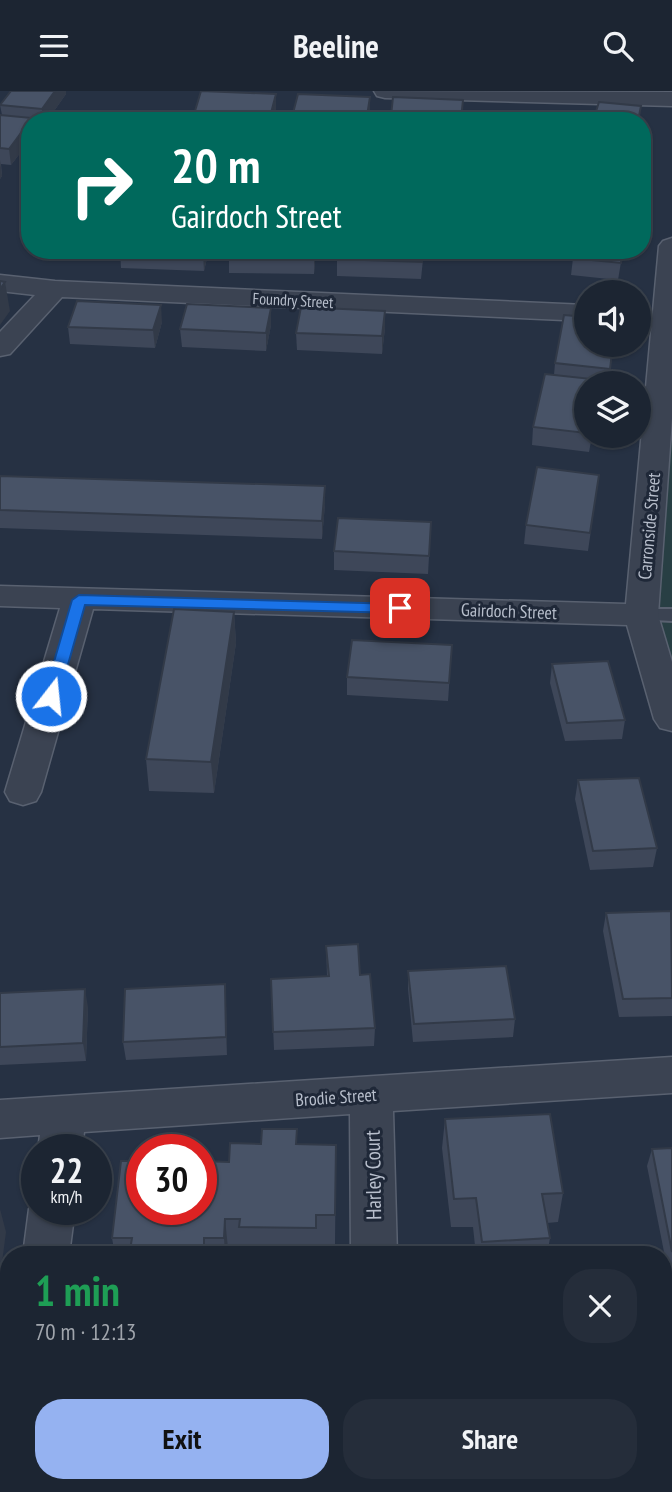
<!DOCTYPE html>
<meta charset="utf-8">
<style>
body{margin:0;font-family:"PT Sans Narrow",sans-serif;background:#252d3a;color:#f1f3f6;height:100vh;display:flex;flex-direction:column;font-size:26px;white-space:nowrap}
*{box-sizing:border-box;margin:0}
p{font-size:23px;color:#a0a5ac}
.icon{flex:none;width:38px;height:38px;fill:none;stroke:currentColor;stroke-width:2;stroke-linecap:round;stroke-linejoin:round}
.map{position:relative;flex:1;overflow:hidden}
.side{position:absolute;left:0px;top:1155px;width:672px;height:247px;display:flex;flex-direction:column;background:#1c2532;border-radius:28px 28px 0 0;box-shadow:0 2px 5px #0004,0 0 0 2px #3a424d}
.side>*{flex:none}
.top-card{position:absolute;left:21px;top:21px;width:630px;height:147px;border-radius:28px;box-shadow:0 2px 5px #0004,0 0 0 2px #3a424d;background:#00695c;color:#fff;overflow:hidden}
.buttons{position:absolute;left:574px;top:189px;display:grid;gap:14px}
.buttons a{display:grid;place-items:center;width:77px;height:77px;border-radius:50%;background:#1c2532;box-shadow:0 2px 5px #0004,0 0 0 2px #3a424d;font-size:35px}
.speed{position:absolute;left:21px;top:1043px;display:flex;gap:14px;font-size:35px;font-weight:700;text-align:center}
.speed>*{display:grid;place-content:center;width:91px;height:91px;border-radius:50%;background:#1c2532;box-shadow:0 2px 5px #0004,0 0 0 2px #3a424d;line-height:1}
.speed small{font-size:18px;font-weight:400}
.speed .limit{border:10px solid #d22;background:#fff;color:#111}
.pin{position:absolute;display:grid;place-items:center;width:60px;height:60px;color:#fff;margin:-30px;border-radius:14px;box-shadow:0 4px 10px #0006}
.me{position:absolute;width:77px;margin:-38px;rotate:16deg;stroke-linejoin:round;filter:drop-shadow(0 0 5px #0008)}
.turn{display:flex;align-items:center;gap:24px;height:147px;padding:0 35px;font-size:32px}
.turn .icon{width:91px;height:91px;stroke-width:2.5}
.turn b{display:block;font-size:49px;line-height:60px}
.round{display:grid;place-items:center;flex:none;width:74px;height:74px;border-radius:28px;background:#252d3a}
.headline{display:flex;align-items:center;justify-content:space-between;height:119px;padding:0 35px}
h1{font-size:42px;font-weight:700;line-height:52px;color:#1e9e55}
.cta{display:flex;gap:14px;margin-top:auto;padding:14px 35px}
.cta a{flex:1;height:80px;border-radius:28px;background:#95b2f1;color:#111;font-size:28px;font-weight:700;line-height:80px;text-align:center}
.cta a+a{background:#252d3a;color:#f1f3f6}
header{display:flex;justify-content:space-between;align-items:center;height:91px;padding:0 35px;background:#1c2532;font-size:32px;font-weight:700}
.map>svg:first-child{display:block}
.green{fill:#283f44}
.lines{fill:none;stroke-linecap:round;stroke-linejoin:round}
.lane-casing{stroke:#596170;stroke-width:4}
.street-casing{stroke:#596170;stroke-width:3}
.lane{fill:#3b4352;fill-rule:evenodd}
.street{fill:#3b4352;fill-rule:evenodd}
.wall{fill:#3e4759}
.shaded-wall{fill:#323a48}
.building{fill:#485367;stroke:#323a48;stroke-width:2}
.route{fill:#1a73e8;stroke:#114b97;stroke-width:2}
.labels{text-anchor:middle;dominant-baseline:central;stroke-width:6;stroke-linejoin:round;paint-order:stroke}
.far-street-label{font-size:16px;fill:#b8bfcc;stroke:#1f2838}
.street-label{font-size:18px;fill:#b8bfcc;stroke:#1f2838}
.near-street-label{font-size:21px;fill:#b8bfcc;stroke:#1f2838}
</style>
<header><svg class="icon" aria-label="menu" viewBox="0 0 24 24"><path d="M4 6h16M4 12h16M4 18h16"/></svg>Beeline<svg class="icon" aria-label="search" viewBox="0 0 24 24"><circle cx="10" cy="10" r="6"/><path d="M15 15l6 6"/></svg></header>
<div class="map">
<svg width="672" height="1401" viewBox="0 0 672 1401">
<rect width="100%" height="100%" fill="#263143"/>
<polygon class="green" points="672,155 672,628 641,524"/>
<g class="lines">
<g class="lane-casing">
<polygon id="lane" points="641,518 672,518 672,530 635,528 632,524"/>
</g>
<g class="street-casing">
<g id="street">
<polygon points="374,0 672,1 672,15 385,7 377,5"/>
<polygon points="672,147 672,327 658,524 672,571 672,640 660,637 654,628 627,534 93,518 41,701 36,710 23,714 10,710 5,701 60,517 0,515 0,495 626,513 659,155 663,150"/>
<polygon points="0,184 55,190 586,214 586,230 62,206 10,263 0,265 0,241 35,204 0,200"/>
<polygon points="672,966 672,1002 393,1020 397,1164 351,1164 350,1023 84,1041 82,1059 38,1059 40,1044 0,1047 0,1009"/>
<polygon points="36,1104 37,1118 75,1118 69,1164 23,1164 29,1118"/>
<polygon points="9,1370 9,1393 41,1393 40,1401 0,1401 0,1374"/>
</g>
</g>
<use href="#lane" class="lane"/>
<use href="#street" class="street"/>
</g>
<g class="wall">
<polygon points="11,0 66,0 66,3 47,30 30,30 30,49 11,74 1,73 2,85 0,88 0,24 2,24 0,14"/>
<polygon points="370,6 368,30 293,30 293,22"/>
<polygon points="463,9 461,30 391,30 391,25"/>
<polygon points="276,19 274,30 196,30 195,20"/>
<polygon points="120,159 209,159 204,180 121,177"/>
<polygon points="229,159 316,159 314,183 229,182"/>
<polygon points="338,159 424,159 421,188 337,185 337,168"/>
<polygon points="623,159 618,189 571,184 573,167"/>
<polygon points="271,217 271,234 266,260 182,256 180,238"/>
<polygon points="385,220 385,237 382,263 297,259 296,242"/>
<polygon points="162,231 155,257 70,253 68,236"/>
<polygon points="614,254 608,292 586,292 586,345 592,345 589,361 532,354 533,336 554,284 555,272"/>
<polygon points="599,384 588,460 524,453 526,434"/>
<polygon points="0,385 325,413 322,448 0,437"/>
<polygon points="431,431 428,483 334,479 334,460"/>
<polygon points="234,521 236,552 214,702 149,700 146,668"/>
<polygon points="452,554 448,610 347,604 347,586"/>
<polygon points="552,573 625,629 622,648 565,650 550,592"/>
<polygon points="578,689 657,757 653,776 590,779 575,708"/>
<polygon points="606,822 672,822 672,925 619,926 603,840"/>
<polygon points="326,855 360,884 375,937 374,955 274,959 271,888 327,885"/>
<polygon points="408,880 515,928 513,946 413,951 408,898"/>
<polygon points="0,902 88,916 86,970 0,974"/>
<polygon points="226,911 227,964 126,969 123,951"/>
<polygon points="445,1028 563,1102 558,1131 547,1132 550,1147 547,1164 476,1164 473,1136 451,1136 442,1057"/>
<polygon points="297,1053 336,1054 335,1153 316,1153 316,1164 242,1164 241,1157 228,1157 227,1164 115,1164 112,1147 229,1071"/>
<polygon points="672,1057 672,1186 669,1186 647,1075 652,1058"/>
<polygon points="672,1254 672,1355 663,1313 663,1255"/>
<polygon points="138,1393 243,1393 243,1401 148,1401 148,1399 139,1399"/>
</g>
<g class="shaded-wall">
<polygon points="55,0 66,0 66,3 47,30 43,30 42,18"/>
<polygon points="276,3 276,19 274,30 272,30 271,22"/>
<polygon points="370,6 370,22 368,30 367,30"/>
<polygon points="30,30 30,49 11,74 9,58"/>
<polygon points="0,69 2,85 0,88"/>
<polygon points="204,159 209,159 204,180 203,163"/>
<polygon points="314,159 316,159 314,183"/>
<polygon points="5,191 10,220 0,234 0,198"/>
<polygon points="161,214 162,231 155,257 153,239"/>
<polygon points="271,217 271,234 266,260 266,242"/>
<polygon points="385,220 385,237 382,263 382,245"/>
<polygon points="325,395 325,413 322,448 322,430"/>
<polygon points="234,521 236,552 214,702 211,671"/>
<polygon points="225,893 226,911 227,964 226,946"/>
<polygon points="85,898 88,916 86,970 83,952"/>
<polygon points="0,1118 6,1141 0,1187"/>
<polygon points="225,1128 228,1157 227,1164 225,1164 224,1147"/>
<rect x="239" y="1393" width="4" height="8"/>
</g>
<g class="building">
<polygon points="11,0 55,0 42,18 0,14"/>
<polygon points="201,0 276,3 271,22 195,20"/>
<polygon points="298,3 370,6 367,25 293,22"/>
<polygon points="393,6 463,9 461,28 391,25"/>
<polygon points="599,11 641,15 638,30 593,30"/>
<polygon points="0,24 32,27 9,58 0,57"/>
<polygon points="120,159 204,159 203,163"/>
<polygon points="229,159 314,159 314,166 228,164"/>
<polygon points="338,159 423,159 422,171 337,168"/>
<polygon points="575,159 623,159 621,172 573,167"/>
<polygon points="0,190 5,191 0,198"/>
<polygon points="77,210 161,214 153,239 68,236"/>
<polygon points="187,213 271,217 266,242 180,238"/>
<polygon points="301,216 385,220 382,245 296,242"/>
<polygon points="564,224 586,226 586,254 613,254 610,278 555,272"/>
<polygon points="545,283 601,289 600,292 586,292 586,342 533,336"/>
<polygon points="537,376 599,384 590,442 526,434"/>
<polygon points="0,385 325,395 322,430 0,419"/>
<polygon points="338,427 431,431 429,465 334,460"/>
<polygon points="174,518 234,521 211,671 146,668"/>
<polygon points="352,549 452,554 449,592 347,586"/>
<polygon points="608,570 625,629 567,632 552,573"/>
<polygon points="639,687 657,757 593,760 578,689"/>
<polygon points="671,820 672,907 623,908 606,822"/>
<polygon points="358,853 360,884 370,883 375,937 273,941 271,888 329,885 326,855"/>
<polygon points="506,875 515,928 414,933 408,880"/>
<polygon points="225,893 226,946 123,951 125,898"/>
<polygon points="85,898 83,952 0,956 0,902"/>
<polygon points="550,1023 563,1102 542,1103 550,1147 482,1151 476,1107 454,1108 445,1028"/>
<polygon points="262,1038 297,1038 296,1053 336,1054 335,1124 316,1124 316,1137 239,1136 240,1128 225,1128 224,1147 204,1147 204,1160 130,1159 132,1147 112,1147 121,1070 142,1070 142,1118 201,1118 201,1070 229,1071 230,1052 261,1053"/>
<polygon points="154,1055 189,1055 189,1059 153,1059"/>
<polygon points="672,1057 672,1161 652,1058"/>
<polygon points="672,1254 672,1315 663,1273 663,1255"/>
<polygon points="147,1393 239,1393 239,1397 147,1395"/>
</g>
<polygon class="route" points="79,504 400,513 407,517 400,522 85,514 59,605 57,609 46,609 44,605 72,509"/>
<g class="labels">
<g class="far-street-label">
<text transform="translate(293 209) rotate(3)">Foundry Street</text>
</g>
<g class="street-label">
<text transform="translate(649 435) rotate(-85)">Carronside Street</text>
<text transform="translate(509 520) rotate(2)">Gairdoch Street</text>
<text transform="translate(336 1006) rotate(-4)">Brodie Street</text>
</g>
<g class="near-street-label">
<text transform="translate(373 1084) rotate(-91)">Harley Court</text>
</g>
</g>
</svg>
<div class="buttons">
<a><svg class="icon" aria-label="sound" viewBox="0 0 24 24"><path d="M4 9h4l5-4v14l-5-4H4zM17 9q2 3 0 6"/></svg></a>
<a><svg class="icon" aria-label="layers" viewBox="0 0 24 24"><path d="M12 4l9 5-9 5-9-5zM3 14l9 5 9-5"/></svg></a>
</div>
<div class="speed"><div>22<small>km/h</small></div><div class="limit">30</div></div>
<div class="pin" style="left:400px;top:517px;background:#d93025"><svg class="icon" aria-label="arrive" viewBox="0 0 24 24"><path d="M6 21V4h12l-3 4 3 4H6"/></svg></div>
<svg class="me" style="left:51px;top:605px" viewBox="-20 -20 40 40"><circle r="17" fill="#1a73e8" stroke="#fff" stroke-width="3"/><path d="M0-11L8 9 0 5-8 9z" fill="#fff"/></svg>
<div class="top-card">
<div class="turn"><svg class="icon" aria-label="right" viewBox="0 0 24 24"><path d="M7 20v-9h11M14 6l5 5-5 5"/></svg><div><b>20 m</b>Gairdoch Street</div></div>
</div>
<section class="side">
<div class="headline"><div><h1>1 min</h1><p>70 m · 12:13</p></div><a class="round"><svg class="icon" aria-label="close" viewBox="0 0 24 24"><path d="M6 6l12 12M18 6L6 18"/></svg></a></div>
<div class="cta"><a>Exit</a><a>Share</a></div>
</section>
</div>
